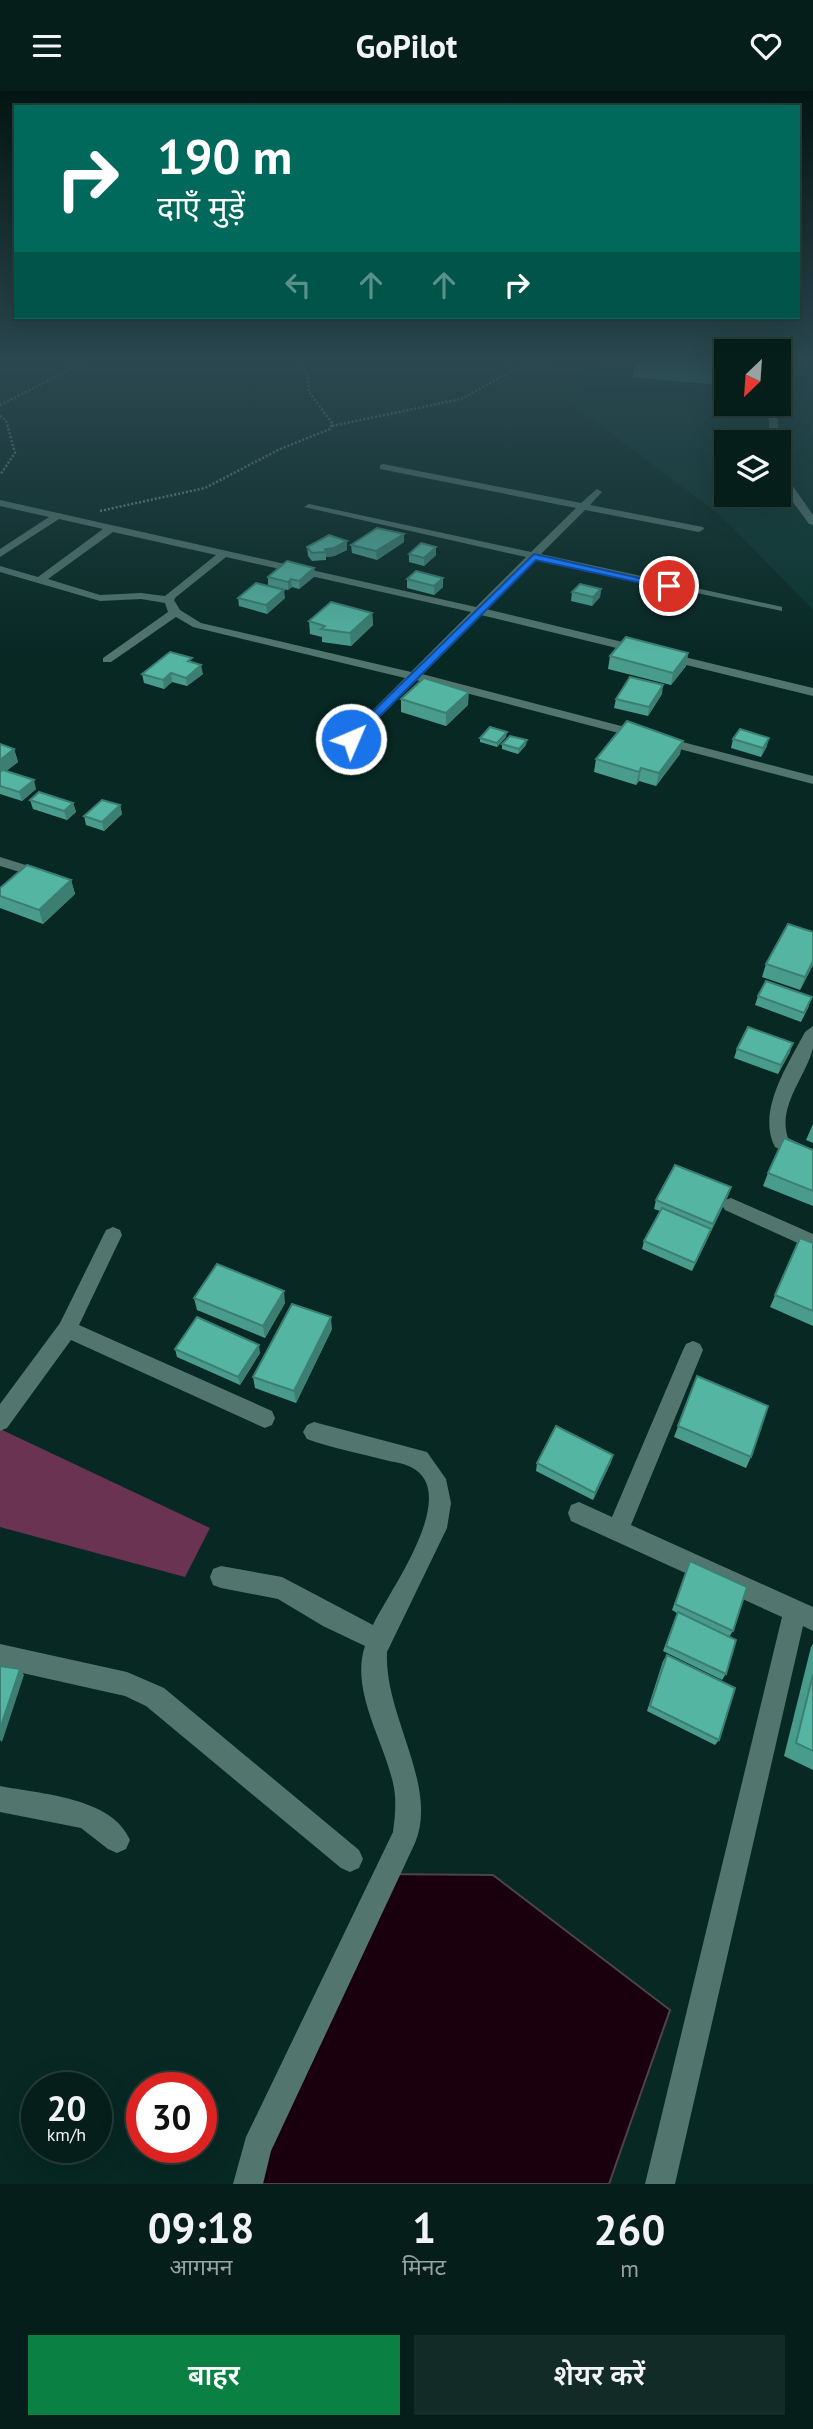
<!DOCTYPE html>
<html lang="hi">
<meta charset="utf-8">
<style>
body{margin:0;font-family:"PT Sans","Noto Sans Devanagari",sans-serif;background:#132b27;color:#f1f3f6;height:100vh;display:flex;flex-direction:column;font-size:26px;white-space:nowrap}
*{box-sizing:border-box;margin:0}
p{font-size:23px;color:#97a2a2}
.icon{flex:none;width:38px;height:38px;fill:none;stroke:currentColor;stroke-width:2;stroke-linecap:round;stroke-linejoin:round}
.map{position:relative;height:2093px;overflow:hidden}
.drawer{display:flex;flex-direction:column;background:#051e1a;flex:1}
.drawer>*{flex:none}
.guide{position:absolute;left:14px;top:14px;width:786px;height:214px;border-radius:0px;box-shadow:0 7px 28px #0002,0 0 0 2px #263c39;background:#00695c;color:#fff;overflow:hidden}
.needle{width:46px;rotate:205deg}
.tools{position:absolute;left:714px;top:248px;display:grid;gap:14px}
.tools a{display:grid;place-items:center;width:77px;height:77px;border-radius:0px;background:#051e1a;box-shadow:0 7px 28px #0002,0 0 0 2px #263c39;font-size:35px}
.speed{position:absolute;left:21px;top:1981px;display:flex;gap:14px;font-size:35px;font-weight:700;text-align:center}
.speed>*{display:grid;place-content:center;width:91px;height:91px;border-radius:50%;background:#051e1a;box-shadow:0 7px 28px #0002,0 0 0 2px #263c39;line-height:1}
.speed small{font-size:18px;font-weight:400}
.speed .limit{border:10px solid #d22;background:#fff;color:#111}
.pin{position:absolute;display:grid;place-items:center;width:60px;height:60px;color:#fff;margin:-30px;border:4px solid #fff;border-radius:50%;box-shadow:0 2px 7px #0007}
.me{position:absolute;width:77px;margin:-38px;rotate:45deg;stroke-linejoin:round;filter:drop-shadow(0 0 5px #0008)}
.turn{display:flex;align-items:center;gap:24px;height:147px;padding:0 28px;font-size:32px}
.turn .icon{width:91px;height:91px;stroke-width:2.5}
.turn b{display:block;font-size:49px;line-height:60px}
.lanes{display:flex;align-items:center;height:66px;padding:0 28px;background:#0003;justify-content:center;gap:35px;direction:ltr}
.lanes .off{opacity:.35}
.eta{display:flex;justify-content:space-evenly;align-items:center;height:119px;text-align:center}
.eta b{font-size:42px;font-weight:600;line-height:49px}
.action{display:flex;gap:14px;margin-top:auto;padding:14px 28px}
.action a{flex:1;height:80px;border-radius:0px;background:#0b8043;color:#fff;font-size:28px;font-weight:600;line-height:80px;text-align:center}
.action a+a{background:#132b27;color:#f1f3f6}
header{display:flex;justify-content:space-between;align-items:center;height:91px;padding:0 28px;background:#051e1a;font-size:32px;font-weight:600}
.map>svg:first-child{display:block}
.built{fill:#09342e;fill-rule:evenodd}
.green{fill:#6b3352}
.water{fill:#1a000d;stroke:#4e434a;stroke-width:2}
.lines{fill:none;stroke-linecap:round;stroke-linejoin:round}
.path{stroke:#708c86;stroke-width:2.5;stroke-dasharray:2 2;stroke-linecap:butt}
.minor{fill:#52766e;fill-rule:evenodd}
.wall{fill:#499c8c}
.shaded-wall{fill:#3c7f72}
.building{fill:#55b5a3;stroke:#3c7f72;stroke-width:2}
.route{fill:#1a73e8;stroke:#114b97;stroke-width:2}
</style>
<header><svg class="icon" aria-label="menu" viewBox="0 0 24 24"><path d="M4 6h16M4 12h16M4 18h16"/></svg>GoPilot<svg class="icon" aria-label="heart" viewBox="0 0 24 24"><path d="M12 20l-8-8c-3-5 5-10 8-4 3-6 11-1 8 4z"/></svg></header>
<div class="map">
<svg width="813" height="2093" viewBox="0 0 813 2093">
<rect width="100%" height="100%" fill="#072823"/>
<path class="built" d="M609 270H726V313H779V270H813V519L720 424 562 306ZM726 352H779V404H726Z"/>
<polygon class="green" points="0,1338 210,1437 185,1486 0,1436"/>
<polygon class="water" points="380,1783 493,1784 670,1919 609,2093 241,2093"/>
<g class="lines">
<g class="path">
<polyline points="0,314 87,270"/>
<polyline points="0,325 6,329 15,362 0,384"/>
<polyline points="332,335 461,308 512,280 556,270"/>
<polyline points="100,420 205,397 278,359 330,338 332,332 309,301 307,283 298,270"/>
</g>
<g class="minor">
<polygon points="779,270 786,270 779,276"/>
<polygon points="768,313 776,313 780,352 779,353 770,352"/>
<path d="M779 372 784 375 792 394 813 424V434L809 433C796 414 778 396 779 372Z"/>
<path d="M383 373 581 412 597 398 602 401 590 414 703 436 704 438 699 441 585 419 541 463 778 515 782 516V520L536 468 486 518 813 597V605L481 524 422 583 813 685V693L416 589 355 651H347V645L405 587 193 536 176 526 111 571H103V567L168 521 165 512 141 508 100 510 0 481V475L38 486 103 438 59 428 0 466V458L49 426 0 415V409L476 516 526 466 304 416 309 413 531 461 576 417 380 378V374ZM113 441 216 464 165 505 141 502 100 504 48 488ZM226 466 471 521 411 581 201 532 180 519 174 509 176 506Z"/>
<polygon points="0,766 48,781 50,784 43,788 0,775"/>
<path d="M813 935C813 942 813 951 813 957 806 986 777 1015 788 1047L813 1059V1074L775 1056C756 1020 789 972 805 941Z"/>
<polygon points="731,1107 813,1143 813,1159 725,1119 722,1114 725,1109"/>
<polygon points="113,1136 120,1139 122,1144 79,1234 272,1320 275,1327 272,1334 265,1337 258,1334 71,1249 7,1337 0,1340 0,1313 60,1232 106,1139"/>
<polygon points="693,1250 700,1253 703,1259 631,1434 813,1516 813,1540 803,1535 675,2093 645,2093 782,1526 571,1430 568,1422 571,1414 579,1411 612,1426 683,1259 686,1253"/>
<path d="M314 1331 427 1361 446 1388 451 1412 447 1437 387 1561C384 1625 439 1694 415 1752L271 2060 263 2093H233L246 2046 393 1741C395 1725 397 1709 393 1692 384 1650 350 1599 365 1555L323 1535 278 1508 221 1497 213 1494 210 1486 213 1478 221 1475 282 1486 373 1534C387 1503 463 1402 411 1376 403 1372 393 1371 385 1369 359 1362 331 1357 307 1348L303 1341 307 1334Z"/>
<polygon points="0,1553 127,1581 164,1597 359,1759 363,1768 359,1777 350,1781 341,1777 146,1615 125,1605 0,1577"/>
<path d="M0 1695C40 1703 112 1706 130 1749L126 1758 117 1762 108 1758 81 1737 0 1721Z"/>
</g>
</g>
<g class="wall">
<polygon points="726,270 719,294 633,286 635,272"/>
<polygon points="404,443 404,451 377,469 352,462 351,454"/>
<polygon points="307,456 347,459 334,465 326,466 326,469 312,470 308,465"/>
<polygon points="409,463 436,464 424,475 409,471"/>
<polygon points="314,477 315,485 299,498 292,496 288,499 268,494 268,486"/>
<polygon points="407,488 443,496 434,504 407,497"/>
<polygon points="674,492 673,496 668,503 643,498 644,493"/>
<polygon points="601,498 600,506 592,515 571,510 572,501"/>
<polygon points="238,507 285,507 267,523 239,515"/>
<polygon points="372,522 373,534 351,555 322,551 322,546 310,543 309,530"/>
<polygon points="688,562 686,575 671,594 608,578 610,565"/>
<polygon points="193,572 203,583 187,595 172,591 164,598 144,592 142,583"/>
<polygon points="662,603 648,625 614,617 616,608"/>
<polygon points="401,608 468,614 446,635 401,621"/>
<polygon points="506,646 497,656 480,651 480,647"/>
<polygon points="733,648 767,655 761,666 731,657"/>
<polygon points="0,653 14,658 18,671 6,680 36,698 22,710 0,703"/>
<polygon points="502,653 526,654 518,663 502,658"/>
<polygon points="680,663 656,695 639,690 636,694 594,681 596,668"/>
<polygon points="30,709 73,712 76,721 67,729 33,718"/>
<polygon points="120,714 122,723 104,740 86,734 84,725"/>
<polygon points="71,789 75,803 43,833 0,817 0,797"/>
<polygon points="766,873 813,874 800,899 762,886"/>
<polygon points="758,905 809,915 801,931 755,914"/>
<polygon points="737,958 790,961 778,983 734,967"/>
<polygon points="813,1033 813,1052 806,1049"/>
<polygon points="813,1059 813,1115 763,1095 768,1082"/>
<polygon points="731,1096 728,1105 692,1180 642,1158 644,1150 660,1120 654,1118 656,1109"/>
<polygon points="800,1147 813,1152 813,1235 770,1216"/>
<polygon points="194,1207 285,1212 265,1247 197,1219"/>
<polygon points="332,1238 296,1312 255,1297 253,1286"/>
<polygon points="175,1258 260,1262 240,1294 177,1266"/>
<polygon points="697,1285 751,1366 746,1377 674,1346"/>
<polygon points="611,1371 593,1409 536,1380 537,1372"/>
<polygon points="690,1470 733,1540 729,1546 726,1583 722,1589 663,1560 677,1522 672,1519"/>
<polygon points="813,1553 813,1679 784,1665 811,1556"/>
<polygon points="667,1564 719,1649 715,1654 647,1620 663,1570"/>
</g>
<g class="shaded-wall">
<polygon points="725,270 726,270 719,294 721,280"/>
<polygon points="404,443 404,451 377,469 376,460"/>
<polygon points="347,450 347,459 334,465 326,466 325,458"/>
<polygon points="436,456 436,464 424,475 424,467"/>
<polygon points="314,477 315,485 299,498 299,490"/>
<polygon points="443,487 443,496 434,504 434,495"/>
<polygon points="291,488 292,496 288,499 288,491"/>
<polygon points="601,498 600,506 592,515 593,506"/>
<polygon points="284,499 285,507 267,523 266,514"/>
<polygon points="372,522 373,534 351,555 350,542"/>
<polygon points="688,562 686,575 671,594 673,582"/>
<polygon points="201,574 203,583 187,595 186,587"/>
<polygon points="171,582 172,591 164,598 163,589"/>
<polygon points="663,594 662,603 648,625 649,616"/>
<polygon points="469,601 468,614 446,635 446,622"/>
<polygon points="507,641 506,646 497,656 497,652"/>
<polygon points="769,647 767,655 761,666 763,657"/>
<polygon points="527,649 526,654 518,663 519,658"/>
<polygon points="683,650 680,663 656,695 659,682"/>
<polygon points="14,658 18,671 0,685 0,669"/>
<polygon points="641,677 639,690 636,694 639,681"/>
<polygon points="34,689 36,698 22,710 19,701"/>
<polygon points="73,712 76,721 67,729 64,720"/>
<polygon points="120,714 122,723 104,740 102,731"/>
<polygon points="71,789 75,803 43,833 39,819"/>
<polygon points="813,870 813,874 800,899 805,886"/>
<polygon points="793,952 790,961 778,983 781,974"/>
<polygon points="731,1096 728,1105 692,1180 695,1172"/>
<polygon points="284,1200 285,1212 265,1247 263,1235"/>
<polygon points="331,1226 332,1238 296,1312 294,1300"/>
<polygon points="259,1254 260,1262 240,1294 238,1286"/>
<polygon points="613,1364 611,1371 593,1409 595,1402"/>
<polygon points="20,1578 24,1584 2,1651 0,1649 0,1638"/>
</g>
<g class="building">
<polygon points="636,270 725,270 721,280 635,272"/>
<polygon points="377,437 404,443 376,460 351,454"/>
<polygon points="329,444 347,450 334,457 325,458 326,461 312,462 307,456"/>
<polygon points="421,452 436,456 424,467 409,463"/>
<polygon points="287,470 314,477 299,490 291,488 288,491 268,486"/>
<polygon points="416,480 443,487 434,495 407,488"/>
<polygon points="649,487 674,492 669,498 644,493"/>
<polygon points="256,492 284,499 266,514 238,507"/>
<polygon points="580,493 601,498 593,506 572,501"/>
<polygon points="331,511 372,522 350,542 321,538 325,535 309,530"/>
<polygon points="626,546 688,562 673,582 610,565"/>
<polygon points="170,561 192,567 188,570 201,574 186,587 171,582 163,589 142,583"/>
<polygon points="630,586 663,594 649,616 616,608"/>
<polygon points="424,587 469,601 446,622 401,608"/>
<polygon points="627,630 683,650 659,682 641,677 639,681 596,668"/>
<polygon points="490,636 507,641 497,652 480,647"/>
<polygon points="740,638 769,647 763,657 733,648"/>
<polygon points="510,645 527,649 519,658 502,653"/>
<polygon points="0,653 14,658 0,669"/>
<polygon points="3,679 34,689 19,701 0,695 0,681"/>
<polygon points="39,701 73,712 64,720 30,709"/>
<polygon points="102,709 120,714 102,731 84,725"/>
<polygon points="27,774 71,789 39,819 0,805 0,797"/>
<polygon points="788,833 813,841 813,870 805,886 766,873"/>
<polygon points="766,890 812,906 804,922 758,905"/>
<polygon points="748,936 793,952 781,974 737,958"/>
<polygon points="784,1047 813,1059 813,1100 768,1082"/>
<polygon points="675,1074 731,1096 713,1133 656,1109"/>
<polygon points="662,1117 711,1138 695,1172 644,1150"/>
<polygon points="800,1147 813,1152 813,1220 775,1204"/>
<polygon points="217,1173 284,1200 263,1235 194,1207"/>
<polygon points="292,1213 331,1226 294,1300 253,1286"/>
<polygon points="197,1226 259,1254 238,1286 175,1258"/>
<polygon points="697,1285 768,1315 751,1366 678,1335"/>
<polygon points="556,1335 613,1364 595,1402 537,1372"/>
<polygon points="690,1470 747,1496 733,1540 675,1513"/>
<polygon points="678,1521 736,1549 726,1583 666,1555"/>
<polygon points="667,1564 735,1597 719,1649 650,1615"/>
<polygon points="0,1575 20,1578 0,1638"/>
<polygon points="813,1583 813,1660 796,1652"/>
</g>
<linearGradient id="sky" x2="0" y2="1"><stop stop-color="#041613"/><stop offset="0.48" stop-color="#2b4850"/><stop offset="1" stop-color="#2b4850" stop-opacity="0"/></linearGradient>
<rect width="813" height="563" fill="url(#sky)"/>
<polygon class="route" points="534,463 674,495 669,498 536,469 355,650 347,650 347,646"/>
</svg>
<div class="tools">
<a><svg class="needle" viewBox="-14 -14 28 28"><path d="M0-13l5 13h-10z" fill="#e53935"/><path d="M0 13l5-13h-10z" fill="#97a2a2"/></svg></a>
<a><svg class="icon" aria-label="layers" viewBox="0 0 24 24"><path d="M12 4l9 5-9 5-9-5zM3 14l9 5 9-5"/></svg></a>
</div>
<div class="speed"><div>20<small>km/h</small></div><div class="limit">30</div></div>
<div class="pin" style="left:669px;top:495px;background:#d93025"><svg class="icon" aria-label="arrive" viewBox="0 0 24 24"><path d="M6 21V4h12l-3 4 3 4H6"/></svg></div>
<svg class="me" style="left:351px;top:648px" viewBox="-20 -20 40 40"><circle r="17" fill="#1a73e8" stroke="#fff" stroke-width="3"/><path d="M0-11L8 9 0 5-8 9z" fill="#fff"/></svg>
<div class="guide">
<div class="turn"><svg class="icon" aria-label="right" viewBox="0 0 24 24"><path d="M7 20v-9h11M14 6l5 5-5 5"/></svg><div><b>190 m</b>दाएँ मुड़ें</div></div>
<div class="lanes"><svg class="icon off" aria-label="left" viewBox="0 0 24 24"><path d="M17 20v-9H6M10 6l-5 5 5 5"/></svg><svg class="icon off" aria-label="ahead" viewBox="0 0 24 24"><path d="M12 20V5M6 11l6-6 6 6"/></svg><svg class="icon off" aria-label="ahead" viewBox="0 0 24 24"><path d="M12 20V5M6 11l6-6 6 6"/></svg><svg class="icon" aria-label="right" viewBox="0 0 24 24"><path d="M7 20v-9h11M14 6l5 5-5 5"/></svg></div>
</div>
</div>
<section class="drawer">
<div class="eta">
<div><b>09:18</b><p>आगमन</p></div>
<div><b>1</b><p>मिनट</p></div>
<div><b>260</b><p>m</p></div>
</div>
<div class="action"><a>बाहर</a><a>शेयर करें</a></div>
</section>
